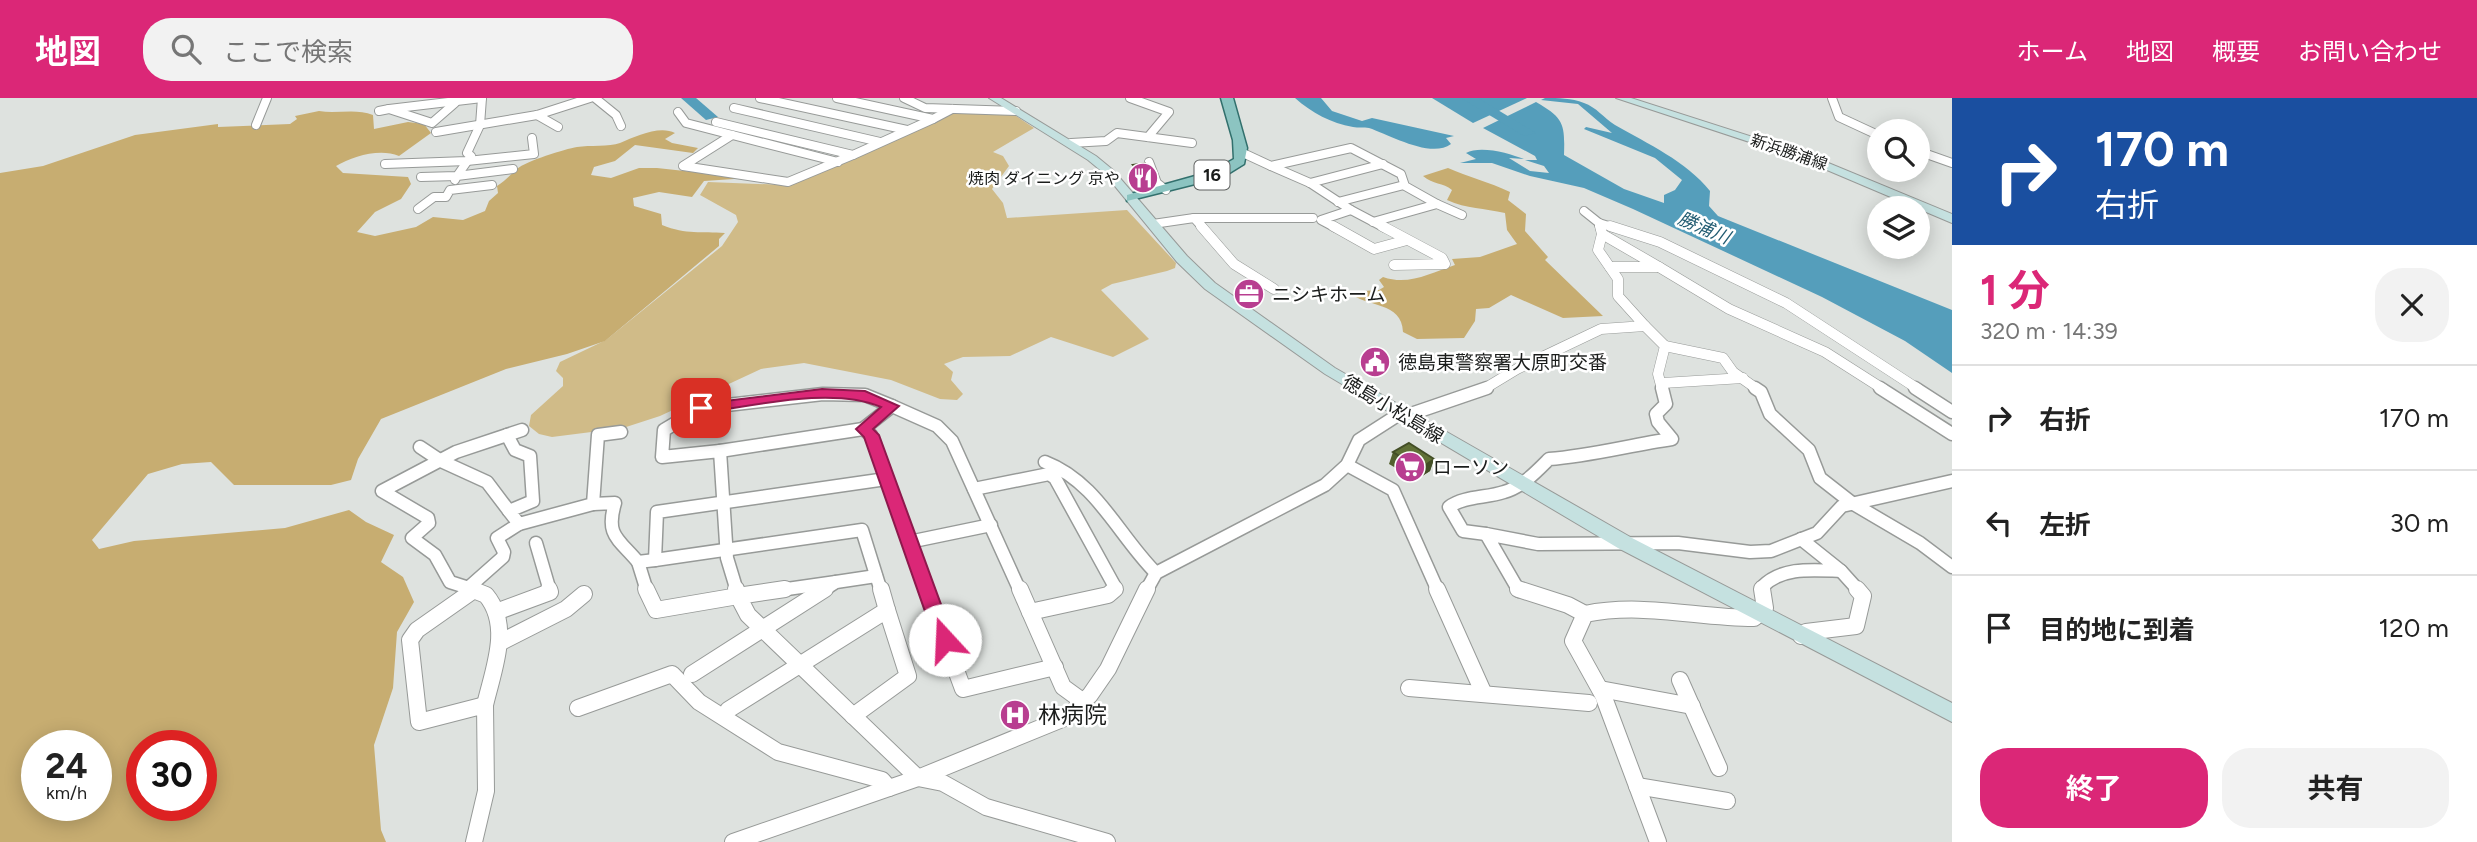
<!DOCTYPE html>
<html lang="ja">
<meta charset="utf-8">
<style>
body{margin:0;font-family:Figtree,"Noto Sans JP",sans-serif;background:#f2f2f2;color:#222;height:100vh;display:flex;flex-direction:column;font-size:26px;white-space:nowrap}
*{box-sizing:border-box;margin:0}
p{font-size:23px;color:#767676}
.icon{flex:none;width:38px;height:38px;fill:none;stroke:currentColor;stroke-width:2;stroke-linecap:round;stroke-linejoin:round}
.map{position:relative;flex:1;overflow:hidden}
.details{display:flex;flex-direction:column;background:#fff;width:525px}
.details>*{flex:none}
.top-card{background:#1a4fa0;color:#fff;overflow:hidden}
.tools{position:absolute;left:1867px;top:21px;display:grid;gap:14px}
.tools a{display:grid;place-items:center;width:63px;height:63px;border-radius:50%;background:#fff;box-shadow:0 4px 18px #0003;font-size:35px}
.speed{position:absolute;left:21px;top:632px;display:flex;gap:14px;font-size:35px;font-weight:700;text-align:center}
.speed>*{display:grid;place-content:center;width:91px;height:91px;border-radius:50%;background:#fff;box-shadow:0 4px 18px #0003;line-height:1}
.speed small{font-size:18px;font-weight:400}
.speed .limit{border:10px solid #d22;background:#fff;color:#111}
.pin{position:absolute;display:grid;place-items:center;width:60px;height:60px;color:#fff;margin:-30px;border-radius:14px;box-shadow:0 4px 10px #0006}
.me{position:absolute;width:77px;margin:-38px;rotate:340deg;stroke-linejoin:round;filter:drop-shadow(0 0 5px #0008)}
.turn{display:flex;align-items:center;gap:24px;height:147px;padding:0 28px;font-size:32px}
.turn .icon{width:91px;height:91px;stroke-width:2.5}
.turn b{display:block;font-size:49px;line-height:60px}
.round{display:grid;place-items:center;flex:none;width:74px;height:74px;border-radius:28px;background:#f2f2f2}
.summary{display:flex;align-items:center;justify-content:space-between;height:119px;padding:0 28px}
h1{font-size:42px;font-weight:700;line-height:52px;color:#db2777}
.cta{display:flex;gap:14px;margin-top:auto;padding:14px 28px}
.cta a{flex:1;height:80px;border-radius:28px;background:#db2777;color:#fff;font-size:28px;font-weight:700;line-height:80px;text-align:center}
.cta a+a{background:#f2f2f2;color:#222}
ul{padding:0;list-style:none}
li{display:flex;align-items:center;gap:21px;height:105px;padding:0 28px;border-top:2px solid #e0e0e0}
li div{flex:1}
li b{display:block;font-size:26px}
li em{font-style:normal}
header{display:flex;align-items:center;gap:42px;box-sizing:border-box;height:98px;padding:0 35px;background:#db2777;color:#fff}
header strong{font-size:33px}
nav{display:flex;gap:38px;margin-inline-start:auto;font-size:24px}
.search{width:490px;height:63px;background:#f2f2f2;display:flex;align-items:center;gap:18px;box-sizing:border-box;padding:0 24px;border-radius:28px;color:#767676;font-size:26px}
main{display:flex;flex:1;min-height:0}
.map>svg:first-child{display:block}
.green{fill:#d0bb88}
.forest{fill:#c7ad71;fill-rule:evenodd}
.water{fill:#559ebb}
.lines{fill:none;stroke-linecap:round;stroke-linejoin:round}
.river{fill:#559ebb;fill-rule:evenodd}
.minor-far3-casing{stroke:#979a98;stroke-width:10}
.minor-far2-casing{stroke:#979a98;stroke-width:11}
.minor-far1-casing{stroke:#979a98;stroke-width:15}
.minor-casing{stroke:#979a98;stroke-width:18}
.secondary-casing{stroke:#979a98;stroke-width:2}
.primary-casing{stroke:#32706d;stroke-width:3}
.minor-far3{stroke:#fff;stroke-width:8}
.minor-far2{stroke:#fff;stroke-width:10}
.minor-far1{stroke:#fff;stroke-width:12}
.minor{stroke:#fff;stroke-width:16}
.secondary{fill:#c5e1e0;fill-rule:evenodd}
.primary{fill:#8cc4c1;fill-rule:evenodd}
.wall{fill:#53602e}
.shaded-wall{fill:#434e26}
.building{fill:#607036;stroke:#434e26;stroke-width:2}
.route{fill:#db2777;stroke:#8e194d;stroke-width:2}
.labels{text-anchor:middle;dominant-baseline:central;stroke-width:5;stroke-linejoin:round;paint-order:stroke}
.far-street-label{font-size:16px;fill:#1b1d1c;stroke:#fff}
.far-poi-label{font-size:16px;fill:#1b1d1c;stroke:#fff;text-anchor:end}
.shield{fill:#fff;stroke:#5f6160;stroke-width:2}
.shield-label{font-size:18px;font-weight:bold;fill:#1b1d1c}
.far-water-label{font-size:18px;font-style:italic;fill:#225c72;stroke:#fff}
.poi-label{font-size:19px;fill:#1b1d1c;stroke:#fff;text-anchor:start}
.street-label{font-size:19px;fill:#1b1d1c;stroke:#fff}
.near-poi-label{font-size:23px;fill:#1b1d1c;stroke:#fff;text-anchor:start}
</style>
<header>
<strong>地図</strong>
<div class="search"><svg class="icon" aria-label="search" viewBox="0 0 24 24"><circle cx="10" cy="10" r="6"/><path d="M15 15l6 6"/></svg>ここで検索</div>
<nav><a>ホーム</a><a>地図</a><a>概要</a><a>お問い合わせ</a></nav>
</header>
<main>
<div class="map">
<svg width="1952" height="744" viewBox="0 0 1952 744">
<rect width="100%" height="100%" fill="#dee2df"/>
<polygon class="green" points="954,13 1013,16 1034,30 993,54 1003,58 1009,68 992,91 1003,105 1007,120 1127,112 1176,165 1175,170 1167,173 1112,186 1101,192 1149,241 1113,259 1051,239 1010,258 963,259 944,266 953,274 951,282 963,296 957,302 940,301 891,282 804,265 761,271 660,318 623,330 552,339 539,336 529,328 531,317 563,288 563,280 556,273 560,264 606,242 722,148 738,124 736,117 700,97 708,84 787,87"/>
<g class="forest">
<path d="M319 13C337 16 356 10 373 17L374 31 408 24 424 26 431 35 399 58C380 50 353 58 336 68L343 75 408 79 411 86 401 101 375 114 357 134 375 138 416 129 433 119 463 122 485 113 489 103 498 95 497 88C505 83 510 77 517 71 526 63 565 51 577 49 590 47 609 49 620 45 636 38 660 27 675 35L665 41 672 45 698 50 693 55 635 47 615 63 594 69 591 77 611 80 639 70H657L749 80 704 83 692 99 659 94 633 100 634 108 661 116 662 127C687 137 701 133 725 135L719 141V148L605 243 567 256 506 271 381 321 358 361 351 382 331 387H234L211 364 182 366 148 376 92 442 99 451 134 443 285 430 349 412 366 424 394 437 381 464 403 479 414 504 397 534 393 590 374 647 381 732 386 744H0V75L43 68 135 37 218 26V29L290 26 297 21 295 18ZM37 648H96V707H37ZM142 648H201V707H142Z"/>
<path d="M1448 70C1469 79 1489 84 1510 94L1508 102 1526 116 1525 133 1548 159 1545 162 1603 218 1563 220 1511 197 1489 210 1476 211 1475 223 1464 240 1417 241 1403 234C1402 203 1367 210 1348 194L1379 192 1384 189 1379 182 1383 179C1409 188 1430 175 1455 167L1452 161 1480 159 1517 146 1507 132 1505 115C1484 110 1467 111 1447 102L1452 92C1443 84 1433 87 1423 78Z"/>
</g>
<g class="water">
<path d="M1295 0H1321L1332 13 1362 23 1372 20 1454 38 1446 40 1451 46C1431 61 1390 37 1369 30 1364 29 1358 30 1353 29 1331 25 1312 15 1295 0Z"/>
<polygon points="1432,0 1527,0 1473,25"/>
<path d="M1545 0C1559 0 1571 0 1584 5 1596 9 1604 20 1615 27 1648 46 1686 63 1710 93L1709 108 1718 118 1952 212V275L1905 243 1822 199 1633 111 1584 90 1530 78 1492 65H1460L1476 61 1466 55C1480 47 1509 55 1524 61L1509 60 1530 73 1549 75 1544 68 1525 62H1537L1535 58 1483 30 1536 4C1564 20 1565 26 1564 57L1624 91 1664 105V97L1675 92 1682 82 1655 60 1584 31 1586 29 1612 35 1578 6 1541 2Z"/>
</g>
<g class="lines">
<g class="river">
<polygon points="681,0 696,0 718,19 706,22"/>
<polygon points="1461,0 1478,0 1536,35 1524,38"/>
</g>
<g class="minor-far3-casing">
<g id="minor-far3">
<polyline points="595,0 616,17 621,28"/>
<polyline points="760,0 907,32"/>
<polyline points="837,0 933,21 952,11"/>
<polyline points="904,0 925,10 1016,13"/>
<polyline points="1130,0 1169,14 1148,39"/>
<polyline points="1832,0 1839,19 1880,38"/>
<polyline points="734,10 880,44"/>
<polyline points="389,11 482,0"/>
<polyline points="379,13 389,11 432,25 455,5"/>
<polyline points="678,14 686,25 838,64"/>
<polyline points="537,17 558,29"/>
<polyline points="716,24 853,57 933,21"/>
<polyline points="256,27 267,0"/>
<polyline points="436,34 537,17 590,0"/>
<polyline points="732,37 683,68 788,84 853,57"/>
<polyline points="1071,45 1106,43 1117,35 1192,45"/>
<polyline points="1918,53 1952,65"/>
<polyline points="1243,55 1271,68 1351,50 1401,76 1405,88 1437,106"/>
<polyline points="1149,64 1157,85 1166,92"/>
<polyline points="385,66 467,63 534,56 532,40"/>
<polyline points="1271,68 1310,85 1351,112 1321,122 1336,130"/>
<polyline points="421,79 457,78 471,58 467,55 480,27 482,0"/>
<polyline points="455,82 457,78 513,71"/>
<polyline points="1310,85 1383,66"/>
<polyline points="1338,104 1404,87"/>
<polyline points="418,111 434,99 446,99 450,92 492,87"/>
<polyline points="1351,112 1385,130"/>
<polyline points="1584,113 1599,125 1615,130"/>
<polyline points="1194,120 1313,120"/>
<polyline points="1373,124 1437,106 1462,117"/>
<polyline points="1599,125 1600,130"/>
<polyline points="1153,126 1194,120 1203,130"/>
</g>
</g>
<g class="minor-far2-casing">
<g id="minor-far2">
<polyline points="1201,128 1234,166 1274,191"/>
<polyline points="1333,128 1374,151 1407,142"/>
<polyline points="1382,128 1442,160 1445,166 1394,167"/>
<polyline points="1610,128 1660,144 1786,205 1918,291"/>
<polyline points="1602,136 1659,169 1610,169"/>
<polyline points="1659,169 1729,211 1825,254 1883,291"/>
<polyline points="1645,228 1665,248 1658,276 1662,291"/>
<polyline points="1665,248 1723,260 1733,274 1757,291"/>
<polyline points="1663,285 1743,280"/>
<polyline points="1484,291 1517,271 1601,231 1645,228 1618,198 1618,181 1598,152 1602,136 1600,128"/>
</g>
</g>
<g class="minor-far1-casing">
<g id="minor-far1">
<polyline points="1755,290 1761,294 1770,316 1809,352 1820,380 1852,405 1920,445 1952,469"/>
<polyline points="1880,290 1952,336"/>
<polyline points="1915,290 1952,314"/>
<polyline points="1405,318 1487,290"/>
<polyline points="863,331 892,308 937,328 952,343 1020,493"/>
<polyline points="507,337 515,352 530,358 533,403 509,413 519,426 593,406 598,337 621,334"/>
<polyline points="420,349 441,363 487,384 509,413"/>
<polyline points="720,353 863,331 871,337 909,444"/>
<path d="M1045 364C1097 384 1118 437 1156 475"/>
<polyline points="1347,367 1393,392 1438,493"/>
<polyline points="974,391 1049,376 1055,380 1115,489 1114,493"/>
<path d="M593 406 615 405C605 438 619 441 638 464L655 462"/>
<path d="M1486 436 1463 433 1449 409C1464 398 1486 400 1504 394 1522 389 1536 374 1549 361 1591 358 1630 347 1672 341L1658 324 1656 316 1666 306 1662 290"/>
<polyline points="536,445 550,493"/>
<polyline points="638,464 647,493"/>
<polyline points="1841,473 1859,493"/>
<polyline points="468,490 503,459 504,454 497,440 519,426"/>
<polyline points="478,493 450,484 435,457 412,440 429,425 428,420 382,393 456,354 522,332"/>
<polyline points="737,493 727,460 720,353 662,359 664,332 701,310 823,296 865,297 892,308"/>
<polyline points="773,493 836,484"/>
<polyline points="822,493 836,484 876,478"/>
<polyline points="881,493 862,432 655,462 657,414 886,381"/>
<polyline points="927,493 909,444 991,427"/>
<polyline points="1146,493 1156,475 1325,387 1347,367 1359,342 1401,315"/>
<polyline points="1519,493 1486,436 1538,446 1678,445 1750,454 1771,453 1817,435 1842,408 1952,383"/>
<path d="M1763 493 1762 489C1782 468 1814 472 1841 473L1801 441"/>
</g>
</g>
<g class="minor-casing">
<g id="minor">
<path d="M471 491 486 497C512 528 493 572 485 607"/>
<polyline points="646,491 656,512 738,498 736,491"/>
<polyline points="785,491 738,498 748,517 918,680 943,685 986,709 1107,744"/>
<polyline points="881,491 887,512"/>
<polyline points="926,491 963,591 1055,569"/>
<polyline points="1020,491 1030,514"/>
<polyline points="1437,491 1484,596"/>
<polyline points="1518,491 1568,507 1585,516"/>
<polyline points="474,492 417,532 410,542 419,624 485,607 486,693 474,744"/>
<polyline points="496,514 550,494 549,491"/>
<polyline points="1801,538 1806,534 1856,528 1863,498 1857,491"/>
<polyline points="499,545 566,511 584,496"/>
<polyline points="692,576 825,491"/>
<polyline points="1680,582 1719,670"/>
<polyline points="1409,590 1589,605"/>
<polyline points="1600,591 1692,608"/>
<polyline points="1085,605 1063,589 1030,514 1108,497 1115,491"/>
<polyline points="578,610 672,576 699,604 778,654 882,682 889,690"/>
<polyline points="728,612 887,512 908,578 853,618"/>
<polyline points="1637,688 1727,703"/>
<polyline points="733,744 918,680 1067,619 1090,597 1108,571 1147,491"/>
<path d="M1658 744 1603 597 1573 543 1585 516C1642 504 1697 520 1754 520L1765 510 1762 491"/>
</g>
</g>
<g class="secondary-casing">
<g id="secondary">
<polygon points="989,0 1001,0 1096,58 1113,72 1187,158 1215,185 1335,270 1632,440 1952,605 1952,624 1618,450 1325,276 1205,191 1177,164 1105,76 1088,62"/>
<polygon points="1616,0 1631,0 1809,57 1952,116 1952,125 1801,61"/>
</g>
</g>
<g class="primary-casing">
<polygon id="primary" points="1221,0 1233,0 1247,50 1244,66 1223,79 1127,103 1127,97 1213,73 1234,61 1233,42"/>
</g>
<use href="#minor-far3" class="minor-far3"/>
<use href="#minor-far2" class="minor-far2"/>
<use href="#minor-far1" class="minor-far1"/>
<use href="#minor" class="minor"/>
<use href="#secondary" class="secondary"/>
<use href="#primary" class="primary"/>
</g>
<g class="wall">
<polygon points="1145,65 1150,85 1141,86 1132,77 1133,67"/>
<polygon points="1393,354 1434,361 1430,373 1416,382 1389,366"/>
</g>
<g class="shaded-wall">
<polygon points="1151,75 1150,85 1141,86 1142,76"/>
<polygon points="1434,361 1430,373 1416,382 1420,371"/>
</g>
<g class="building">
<polygon points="1145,65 1151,75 1142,76 1133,67"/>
<polygon points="1409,345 1434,361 1420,371 1393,354"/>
</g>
<path class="route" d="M822 291 865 293 899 308 873 331 879 337 954 542 951 547H938L935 542 864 339 856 331 881 309C832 288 754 308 701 315L694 310 701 306Z"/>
<defs>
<g id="restaurant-disc" transform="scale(1.575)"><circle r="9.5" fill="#b83e90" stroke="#fff"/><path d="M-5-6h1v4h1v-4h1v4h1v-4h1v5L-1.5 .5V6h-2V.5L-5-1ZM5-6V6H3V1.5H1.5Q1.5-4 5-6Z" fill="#fff"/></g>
<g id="office-disc" transform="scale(1.575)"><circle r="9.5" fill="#b83e90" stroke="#fff"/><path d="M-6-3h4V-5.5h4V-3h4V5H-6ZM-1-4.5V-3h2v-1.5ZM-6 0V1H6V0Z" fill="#fff"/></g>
<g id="civic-disc" transform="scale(1.575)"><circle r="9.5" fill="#b83e90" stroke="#fff"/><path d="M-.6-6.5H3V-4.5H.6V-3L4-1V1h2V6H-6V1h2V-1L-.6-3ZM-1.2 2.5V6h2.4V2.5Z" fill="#fff"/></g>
<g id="supermarket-disc" transform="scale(1.575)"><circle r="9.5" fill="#b83e90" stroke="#fff"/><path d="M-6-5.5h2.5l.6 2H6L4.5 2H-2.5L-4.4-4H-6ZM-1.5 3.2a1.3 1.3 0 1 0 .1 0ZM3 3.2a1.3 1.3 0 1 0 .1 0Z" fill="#fff"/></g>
<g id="hospital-disc" transform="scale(1.575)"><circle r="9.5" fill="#b83e90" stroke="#fff"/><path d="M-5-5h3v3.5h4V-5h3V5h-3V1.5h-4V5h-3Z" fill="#fff"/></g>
</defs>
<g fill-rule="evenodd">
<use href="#restaurant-disc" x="1143" y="80"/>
<use href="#office-disc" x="1249" y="196"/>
<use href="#civic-disc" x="1375" y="264"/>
<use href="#supermarket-disc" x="1410" y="369"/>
<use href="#hospital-disc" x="1015" y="617"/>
</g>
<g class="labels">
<g class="far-street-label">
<text transform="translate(1789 54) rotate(19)">新浜勝浦線</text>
</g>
<g class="far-poi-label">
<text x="1120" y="80">焼肉 ダイニング 京や</text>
</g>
<rect class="shield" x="1194.5" y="62.5" width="35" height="29" rx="5"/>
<g class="shield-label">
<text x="1212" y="77">16</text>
</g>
<g class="far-water-label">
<text transform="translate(1704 130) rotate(23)">勝浦川</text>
</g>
<g class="poi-label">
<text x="1272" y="196">ニシキホーム</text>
<text x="1398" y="264">徳島東警察署大原町交番</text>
<text x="1433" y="369">ローソン</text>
</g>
<g class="street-label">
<text transform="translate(1393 311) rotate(31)">徳島小松島線</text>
</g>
<g class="near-poi-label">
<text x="1038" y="617">林病院</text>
</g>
</g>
</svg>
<div class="tools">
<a><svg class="icon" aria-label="search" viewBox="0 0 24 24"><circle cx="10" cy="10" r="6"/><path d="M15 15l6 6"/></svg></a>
<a><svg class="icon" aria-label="layers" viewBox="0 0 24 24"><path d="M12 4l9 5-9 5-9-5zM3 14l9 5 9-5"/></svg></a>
</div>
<div class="speed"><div>24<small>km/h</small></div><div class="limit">30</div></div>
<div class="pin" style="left:701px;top:310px;background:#d93025"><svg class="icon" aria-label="arrive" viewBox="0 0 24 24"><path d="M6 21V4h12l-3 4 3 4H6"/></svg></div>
<svg class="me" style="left:945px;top:542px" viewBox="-20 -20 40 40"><circle r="19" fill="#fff"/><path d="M0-13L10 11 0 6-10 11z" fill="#db2777"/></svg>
</div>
<section class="details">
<div class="top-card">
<div class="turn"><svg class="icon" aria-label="right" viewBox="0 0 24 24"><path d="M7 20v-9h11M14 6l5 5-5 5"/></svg><div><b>170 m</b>右折</div></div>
</div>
<div class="summary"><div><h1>1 分</h1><p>320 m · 14:39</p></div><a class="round"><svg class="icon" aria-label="close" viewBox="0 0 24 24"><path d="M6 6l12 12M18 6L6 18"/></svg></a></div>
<ul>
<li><svg class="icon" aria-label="right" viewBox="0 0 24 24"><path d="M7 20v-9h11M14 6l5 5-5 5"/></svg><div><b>右折</b></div><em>170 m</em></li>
<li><svg class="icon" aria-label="left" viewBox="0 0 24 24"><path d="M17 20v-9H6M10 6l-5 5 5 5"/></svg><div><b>左折</b></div><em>30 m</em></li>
<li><svg class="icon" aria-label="arrive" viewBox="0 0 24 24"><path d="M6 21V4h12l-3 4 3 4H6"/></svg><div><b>目的地に到着</b></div><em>120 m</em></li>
</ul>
<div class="cta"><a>終了</a><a>共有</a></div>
</section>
</main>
